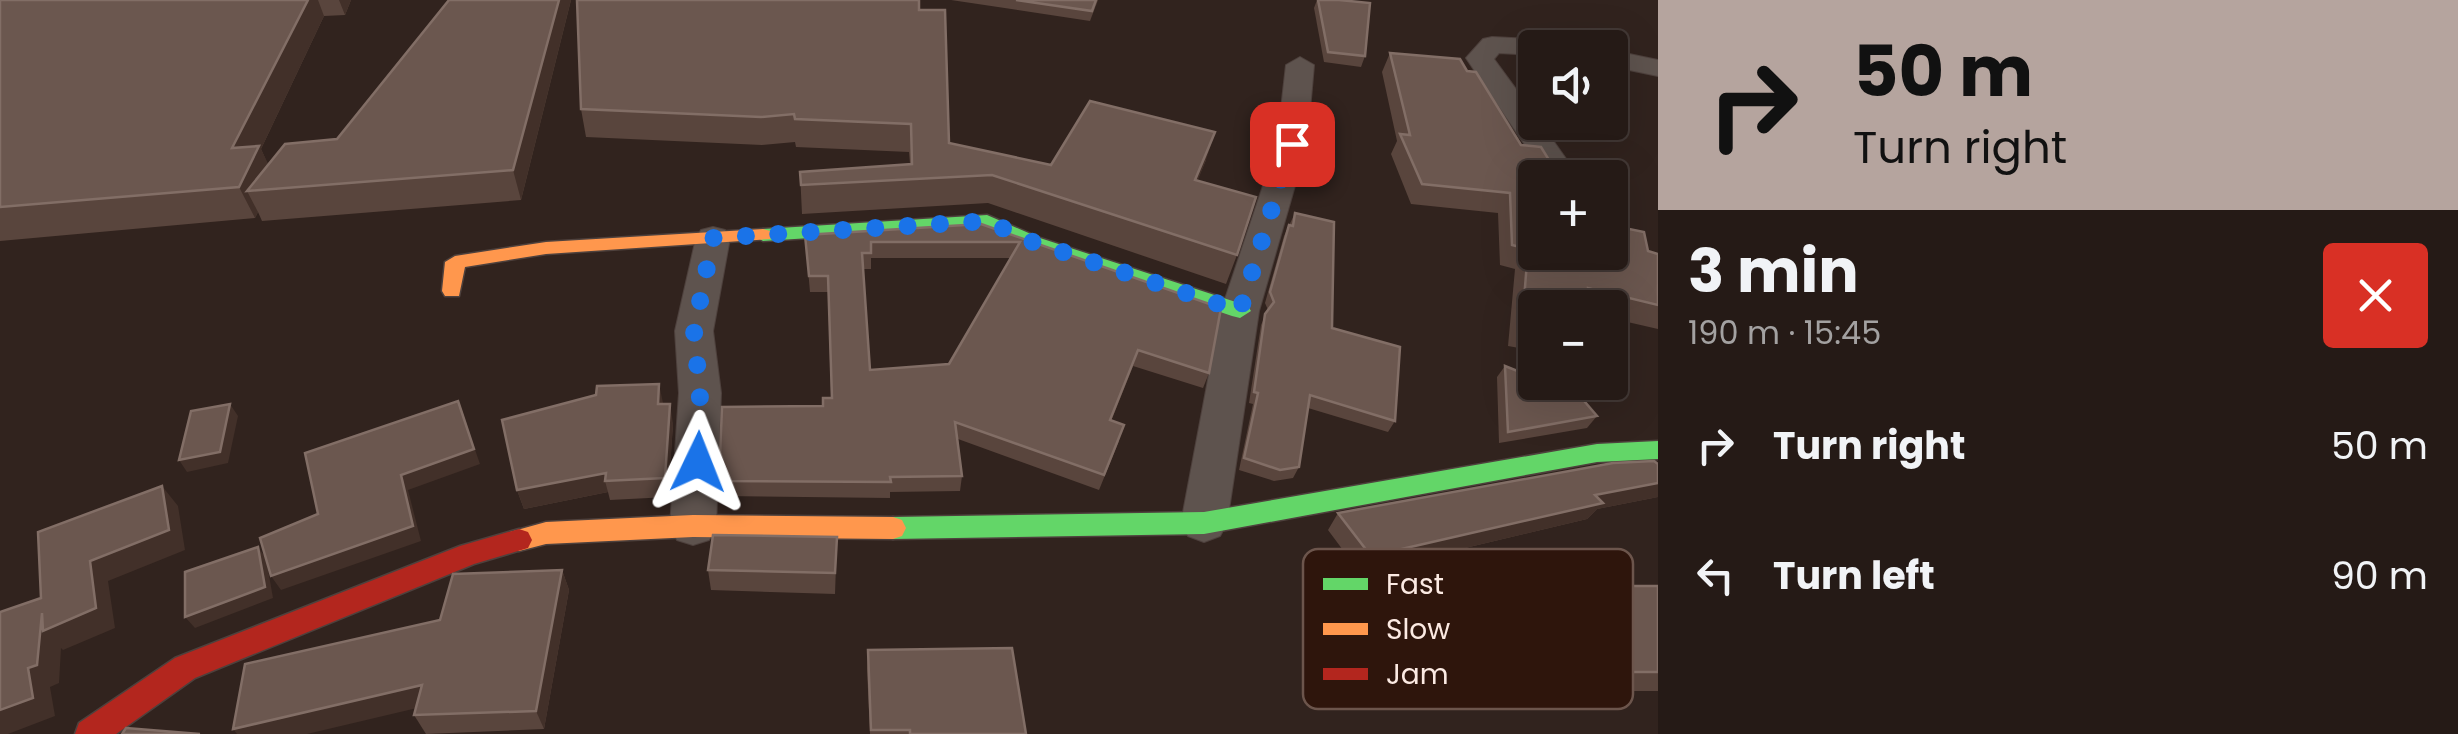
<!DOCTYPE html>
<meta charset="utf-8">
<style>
body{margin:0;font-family:Poppins,sans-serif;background:#2d231f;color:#f1f3f6;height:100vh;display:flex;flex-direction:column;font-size:38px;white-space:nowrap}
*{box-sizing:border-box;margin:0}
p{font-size:32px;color:#a3a1a1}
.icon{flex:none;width:55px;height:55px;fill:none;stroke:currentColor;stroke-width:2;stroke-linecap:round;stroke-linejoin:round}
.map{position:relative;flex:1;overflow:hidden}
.side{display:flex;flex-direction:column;background:#251a16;width:800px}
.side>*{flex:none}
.banner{background:#b5a49e;color:#111;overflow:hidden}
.controls{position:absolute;left:1518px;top:30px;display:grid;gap:20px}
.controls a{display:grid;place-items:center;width:110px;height:110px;border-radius:10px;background:#251a16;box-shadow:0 10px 40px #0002,0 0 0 2px #423835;font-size:50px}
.pin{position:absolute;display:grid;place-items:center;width:85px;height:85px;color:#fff;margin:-42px;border-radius:20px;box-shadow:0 5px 15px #0006}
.me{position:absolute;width:110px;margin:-55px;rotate:2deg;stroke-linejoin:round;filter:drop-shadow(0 0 8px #0008)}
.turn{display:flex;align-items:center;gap:35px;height:210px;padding:0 30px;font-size:45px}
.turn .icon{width:130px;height:130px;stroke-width:2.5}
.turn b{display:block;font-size:70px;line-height:85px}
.round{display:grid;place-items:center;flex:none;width:105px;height:105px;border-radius:10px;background:#2d231f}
.summary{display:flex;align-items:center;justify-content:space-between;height:170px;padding:0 30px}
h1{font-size:60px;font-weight:700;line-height:75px}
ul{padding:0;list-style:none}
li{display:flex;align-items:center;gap:30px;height:130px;padding:0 30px}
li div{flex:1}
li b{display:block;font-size:38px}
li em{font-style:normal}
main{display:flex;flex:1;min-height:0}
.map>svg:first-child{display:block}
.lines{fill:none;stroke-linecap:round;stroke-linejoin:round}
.street-casing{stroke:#4e413d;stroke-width:2}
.fast-casing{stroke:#4e413d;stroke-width:3}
.slow-casing{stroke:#4e413d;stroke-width:3}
.jam-casing{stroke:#4e413d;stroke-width:3}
.street{fill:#5e534e;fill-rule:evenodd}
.fast{fill:#63d668;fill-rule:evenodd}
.slow{fill:#ff974d;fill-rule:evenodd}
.jam{fill:#b3261e;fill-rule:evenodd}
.wall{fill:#59453d;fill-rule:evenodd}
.shaded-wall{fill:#423029}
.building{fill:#6b574f;stroke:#826e66;stroke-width:2.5;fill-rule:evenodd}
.route{stroke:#1a73e8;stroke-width:18;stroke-dasharray:0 32.4}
.key{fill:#2e150c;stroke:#6c554c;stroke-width:2.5}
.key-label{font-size:28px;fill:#fceae3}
</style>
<main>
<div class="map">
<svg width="1658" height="734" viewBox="0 0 1658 734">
<rect width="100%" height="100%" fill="#31231e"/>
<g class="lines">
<g class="street-casing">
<g id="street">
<polygon points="1492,37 1549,40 1562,48 1535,48 1535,55 1499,53 1494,59 1535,115 1535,122 1540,122 1569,163 1564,170 1542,170 1466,58 1483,39"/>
<polygon points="1610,50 1658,60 1658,76 1610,66"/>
<polygon points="1300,57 1314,65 1307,144 1259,311 1227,523 1220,536 1204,542 1188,536 1181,523 1221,311 1277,144 1286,65"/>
<polygon points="713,227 725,230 730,238 713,331 721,393 716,526 709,540 693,545 677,540 670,526 679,393 675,331 696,238 701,230"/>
</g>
</g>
<g class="fast-casing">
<g id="fast">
<polygon points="987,215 1040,238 1248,306 1251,311 1240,318 1232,316 1026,246 984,227 763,241 753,235 763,229"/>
<polygon points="1658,441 1658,459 1597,462 1204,534 893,539 884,536 880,528 884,520 893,517 1204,512 1597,444"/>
</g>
</g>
<g class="slow-casing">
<g id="slow">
<polygon points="763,229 770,231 773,235 770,239 546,254 465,267 459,296 445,296 442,291 445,262 455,256 546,242"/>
<polygon points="693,515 893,517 902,520 906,528 902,536 893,539 693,537 546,544 519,551 510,548 506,540 510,532 546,522"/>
</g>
</g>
<g class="jam-casing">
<polygon id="jam" points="519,529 528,532 532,540 528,548 474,564 195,678 116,734 75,734 79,723 175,658 460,546"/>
</g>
<use href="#street" class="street"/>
<use href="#fast" class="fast"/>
<use href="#slow" class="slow"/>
<use href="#jam" class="jam"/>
</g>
<g class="wall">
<polygon points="0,0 351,0 345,15 324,16 261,149 268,165 337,139 449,0 571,0 521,200 262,221 258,212 255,218 0,241"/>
<polygon points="951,0 1098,0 1090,21"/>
<polygon points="1317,0 1339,0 1365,56 1361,67 1324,62 1314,8"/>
<polygon points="919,10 949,143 1051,165 1206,160 1197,181 1237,255 1226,284 988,203 802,214 800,172 910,164 909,152 796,147 795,142 762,145 586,137 581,109"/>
<polygon points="1390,53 1460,59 1535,252 1648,251 1658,254 1658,329 1610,318 1610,308 1535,308 1535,351 1508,346 1515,269 1500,265 1498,213 1411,204 1391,154 1397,141 1382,72"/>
<polygon points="1295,213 1332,328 1395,421 1388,432 1308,408 1299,467 1293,478 1274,481 1239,470 1253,404 1249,403 1261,325 1268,310 1265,303 1284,236"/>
<path d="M981 224 1221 308 1209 373 1203 388 1133 366 1111 421 1119 441 1099 490 958 439 962 476 960 491 890 492V498L721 496 719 481 823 406 831 398 828 292H810L805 235ZM871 258H1011L949 364 870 370 863 269H871Z"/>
<polygon points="1505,366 1597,416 1587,428 1499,443 1497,377"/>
<polygon points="596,395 663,404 673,424 668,497 610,500 608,492 524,509 517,490"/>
<polygon points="1658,497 1597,509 1587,519 1360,573 1328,530 1338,513"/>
<polygon points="837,537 835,594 711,590 708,570"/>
<polygon points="562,570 569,590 544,729 426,734 414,715 440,620"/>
<polygon points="1539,586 1658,586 1658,691 1568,691 1520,606"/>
<polygon points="868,650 1026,734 870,734 867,669"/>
</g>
<g class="shaded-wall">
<polygon points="308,0 318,0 324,16 261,149 274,176 247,191 258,212 255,218 239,187 232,148"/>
<polygon points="339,0 351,0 345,15"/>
<polygon points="559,0 571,0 521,200 513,170"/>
<polygon points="1215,132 1206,160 1186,209 1195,180"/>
<polygon points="1138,350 1133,366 1105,436 1110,420"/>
<polygon points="659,384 663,403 661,424 658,404"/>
<polygon points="458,401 480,464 408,490 421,541 281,590 271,576 401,475"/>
<polygon points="230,404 238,416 228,463 187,472 179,460"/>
<polygon points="670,404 673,424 668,497 665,478"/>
<polygon points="606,473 605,481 608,492 524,509 517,490"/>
<polygon points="1658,483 1658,497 1597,509 1587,519 1360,573 1371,556 1595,495"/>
<polygon points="162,486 178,506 185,550 108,581 115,628 63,650 61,648 59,683 50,687 55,716 8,734 0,734 0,710 28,668 42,613"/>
<polygon points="258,547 266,558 273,598 195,628 185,617"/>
<polygon points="562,570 569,590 544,729 536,711"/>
<polygon points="422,685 434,704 307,734 237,734 233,729"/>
</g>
<g class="building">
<polygon points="0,0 308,0 232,148 259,146 239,187 0,207"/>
<polygon points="449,0 559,0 513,170 247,191 285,144 337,139"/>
<polygon points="577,0 919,0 919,10 945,10 949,143 1051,165 1090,101 1215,132 1195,180 1256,197 1237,255 992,175 801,185 800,172 912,164 911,124 795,119 794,114 761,117 581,109"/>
<polygon points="1016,0 1096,0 1092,11"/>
<polygon points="1318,0 1339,0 1370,3 1365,56 1328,52"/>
<polygon points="1390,53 1460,59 1467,71 1476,72 1521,145 1541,147 1560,178 1535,178 1535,252 1610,252 1610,225 1644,232 1648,251 1658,254 1658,305 1588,288 1588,308 1535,308 1535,328 1522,325 1528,249 1512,245 1510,193 1422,184 1400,134 1410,135"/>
<polygon points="1295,213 1334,222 1332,328 1400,347 1395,421 1310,395 1299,467 1280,470 1244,458 1258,393 1254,392 1265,314 1274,302 1270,292 1289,225 1293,226"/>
<path d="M981 224 1221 308 1209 373 1138 350 1110 420 1124 425 1104 475 955 422 962 476 890 477 891 482 719 481 722 407 823 406V398H832L828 276H809L805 235ZM871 242H1020L949 364 870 370 862 253H871Z"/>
<polygon points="1505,366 1535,378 1535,382 1547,382 1579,395 1597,416 1508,432"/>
<polygon points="659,384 658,404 670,404 665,478 605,481 606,473 517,490 502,420 596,395 597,386"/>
<polygon points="458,401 474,449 401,475 413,526 271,576 260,538 318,514 305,453"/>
<polygon points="230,404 220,452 179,460 191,411"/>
<polygon points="1654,461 1658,464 1658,483 1595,495 1603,503 1371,556 1338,513 1613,463"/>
<polygon points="162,486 169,530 90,561 96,608 43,631 42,613 37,665 28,668 33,698 0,710 0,612 41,598 38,532"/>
<polygon points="713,535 837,537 835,573 708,570"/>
<polygon points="258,547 265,587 185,617 185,572"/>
<polygon points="562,570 536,711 414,715 422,685 233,729 245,664 440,620 453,574"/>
<polygon points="1539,586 1658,586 1658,672 1589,672"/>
<polygon points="1012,648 1026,734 910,734 910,730 871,730 868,650"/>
<polygon points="126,728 200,734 122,734"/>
</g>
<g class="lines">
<polyline class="route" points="698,462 700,394 694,331 713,238 987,221 1033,242 1240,311 1292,144"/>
</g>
<rect x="1303" y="549" width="330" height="160" rx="15" class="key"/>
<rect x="1323" y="578" width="45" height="12" fill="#63d668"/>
<rect x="1323" y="623" width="45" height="12" fill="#ff974d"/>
<rect x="1323" y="668" width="45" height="12" fill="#b3261e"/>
<g class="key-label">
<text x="1386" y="594">Fast</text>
<text x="1386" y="639">Slow</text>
<text x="1386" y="684">Jam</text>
</g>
</svg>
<div class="controls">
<a><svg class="icon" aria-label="sound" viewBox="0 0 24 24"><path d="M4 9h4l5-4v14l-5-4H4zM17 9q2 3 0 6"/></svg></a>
<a>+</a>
<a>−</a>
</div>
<div class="pin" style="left:1292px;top:144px;background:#d93025"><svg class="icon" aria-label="arrive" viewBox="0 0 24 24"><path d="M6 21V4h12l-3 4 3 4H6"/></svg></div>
<svg class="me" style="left:698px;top:462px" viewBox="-20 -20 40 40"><path d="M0-17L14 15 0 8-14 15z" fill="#1a73e8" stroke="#fff" stroke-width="4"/></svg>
</div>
<section class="side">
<div class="banner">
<div class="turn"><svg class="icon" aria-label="right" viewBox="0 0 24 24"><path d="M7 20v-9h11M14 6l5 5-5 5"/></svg><div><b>50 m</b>Turn right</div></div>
</div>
<div class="summary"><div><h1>3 min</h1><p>190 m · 15:45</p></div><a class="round" style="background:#d93025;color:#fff"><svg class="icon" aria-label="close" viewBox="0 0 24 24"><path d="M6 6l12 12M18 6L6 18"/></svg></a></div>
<ul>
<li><svg class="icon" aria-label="right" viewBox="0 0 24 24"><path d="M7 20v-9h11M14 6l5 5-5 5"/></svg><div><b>Turn right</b></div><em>50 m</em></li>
<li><svg class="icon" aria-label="left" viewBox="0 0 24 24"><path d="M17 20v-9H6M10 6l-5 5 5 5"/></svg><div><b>Turn left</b></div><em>90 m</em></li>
</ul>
</section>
</main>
